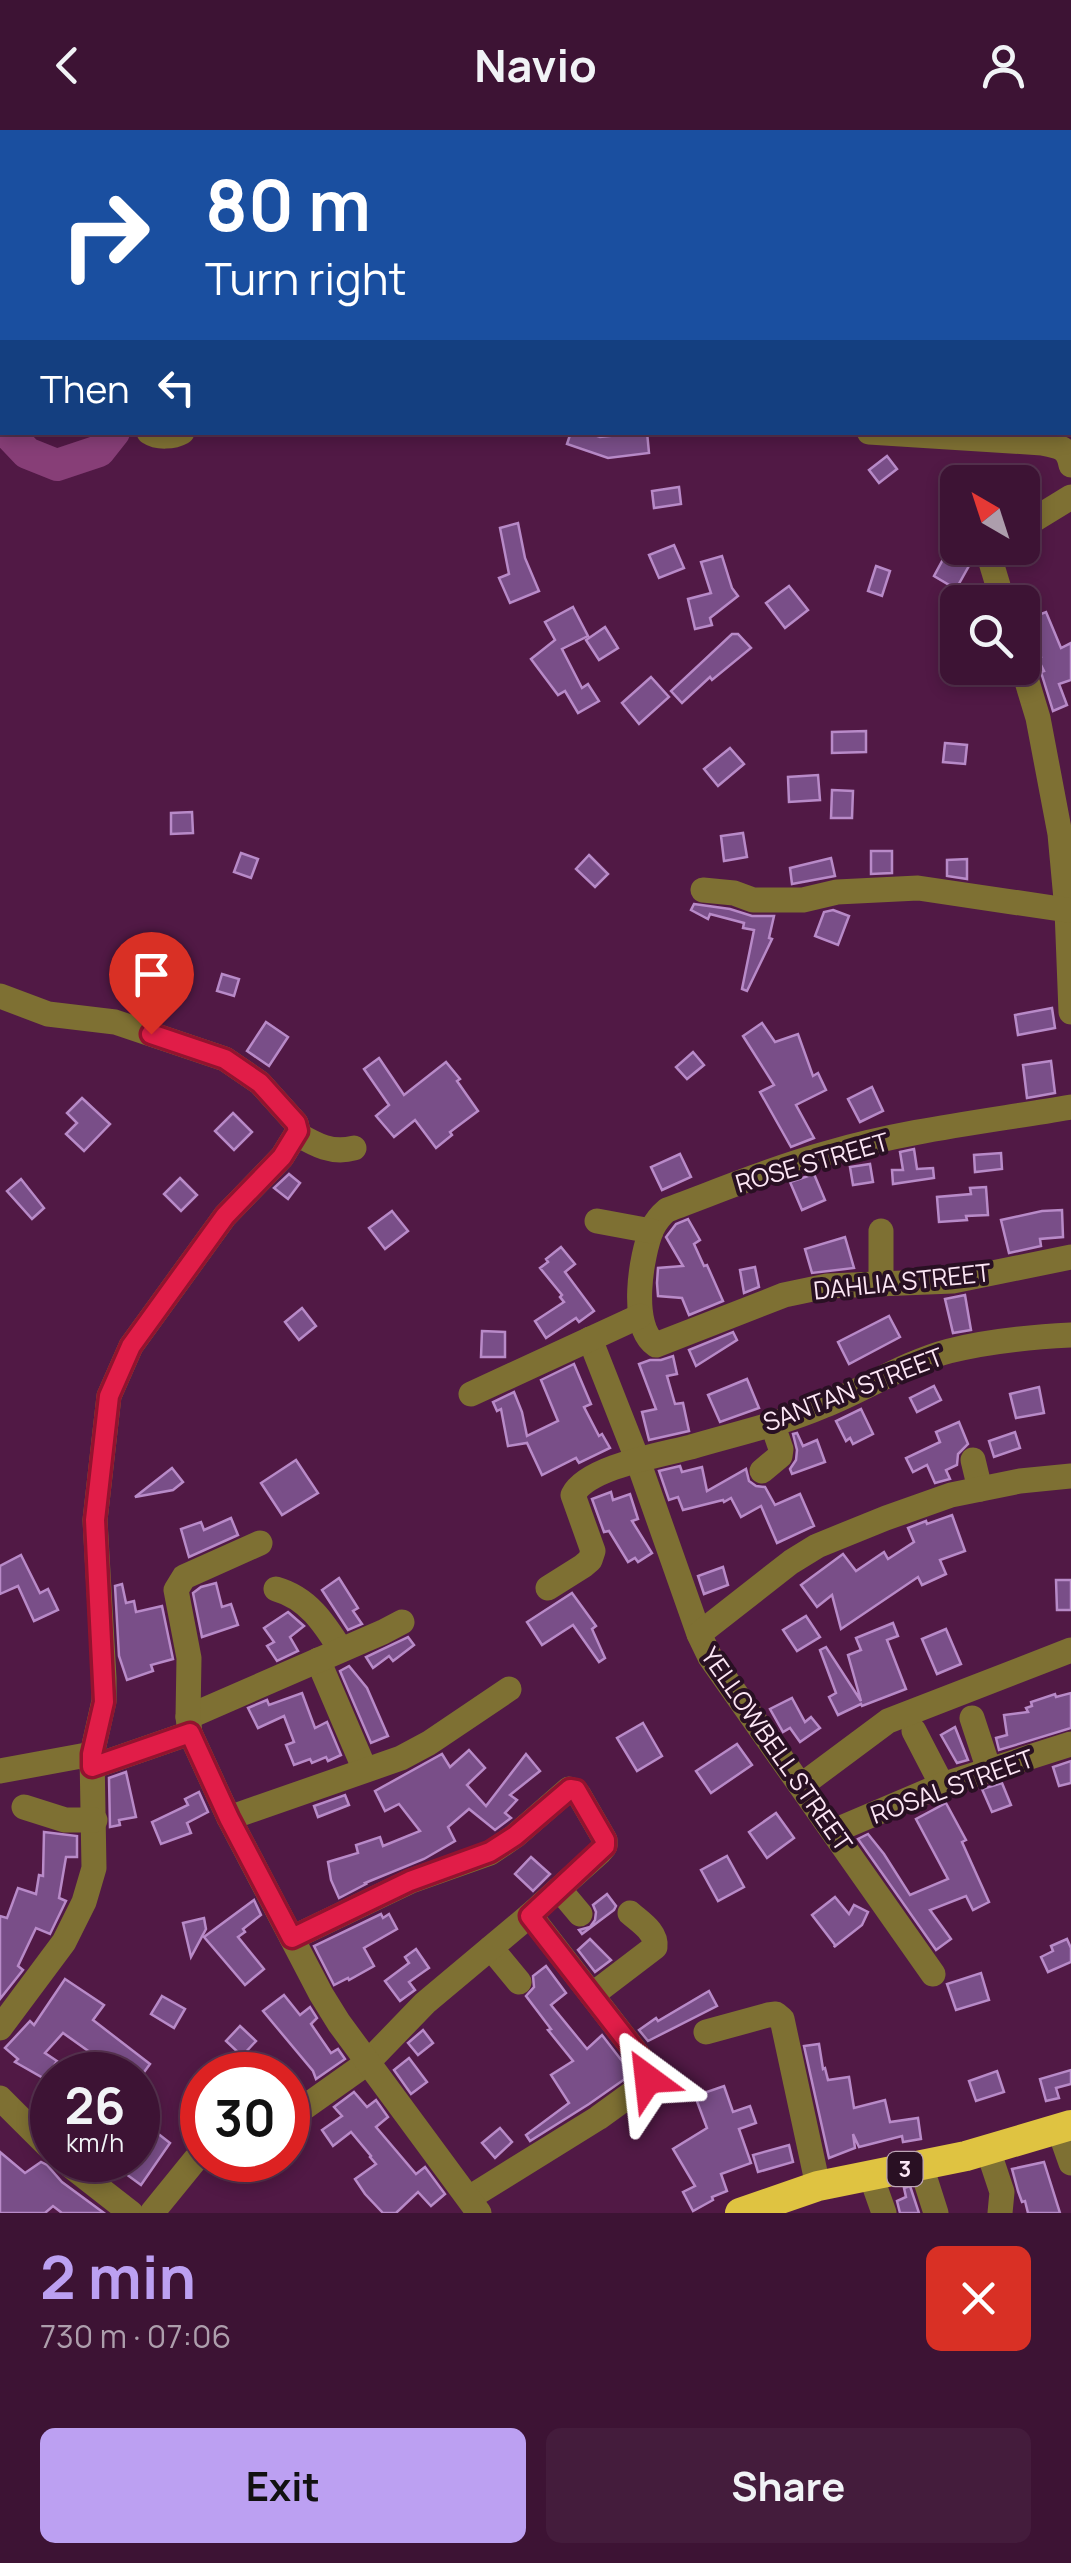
<!DOCTYPE html>
<meta charset="utf-8">
<style>
body{margin:0;font-family:Manrope,sans-serif;background:#441c3c;color:#f1f3f6;height:100vh;display:flex;flex-direction:column;font-size:38px;white-space:nowrap}
*{box-sizing:border-box;margin:0}
p{font-size:32px;color:#ad9eac}
.icon{flex:none;width:55px;height:55px;fill:none;stroke:currentColor;stroke-width:2;stroke-linecap:round;stroke-linejoin:round}
.map{position:relative;height:2083px;overflow:hidden}
.sheet{display:flex;flex-direction:column;background:#3d1334;flex:1}
.sheet>*{flex:none}
.hud{position:absolute;left:0px;top:0px;width:1072px;height:305px;box-shadow:0 5px 15px #0003,0 0 0 2px #56324f;background:#1a4fa0;color:#fff;overflow:hidden}
.needle{width:65px;rotate:321deg}
.buttons{position:absolute;left:940px;top:335px;display:grid;gap:20px}
.buttons a{display:grid;place-items:center;width:100px;height:100px;border-radius:15px;background:#3d1334;box-shadow:0 5px 15px #0003,0 0 0 2px #56324f;font-size:50px}
.speed{position:absolute;left:30px;top:1922px;display:flex;gap:20px;font-size:50px;font-weight:700;text-align:center}
.speed>*{display:grid;place-content:center;width:130px;height:130px;border-radius:50%;background:#3d1334;box-shadow:0 5px 15px #0003,0 0 0 2px #56324f;line-height:1}
.speed small{font-size:25px;font-weight:400}
.speed .limit{border:15px solid #d22;background:#fff;color:#111}
.pin{position:absolute;display:grid;place-items:center;width:85px;height:85px;color:#fff;margin:-102px -42px;border-radius:50% 50% 50% 0;rotate:-45deg;box-shadow:0 0 10px #0007}
.pin .icon{rotate:45deg}
.me{position:absolute;width:110px;margin:-55px;rotate:330deg;stroke-linejoin:round;filter:drop-shadow(0 0 8px #0008)}
.turn{display:flex;align-items:center;gap:35px;height:210px;padding:0 40px;font-size:45px}
.turn .icon{width:130px;height:130px;stroke-width:2.5}
.turn b{display:block;font-size:70px;line-height:85px}
.then{display:flex;align-items:center;height:95px;padding:0 40px;background:#0003;gap:20px;font-size:38px}
.round{display:grid;place-items:center;flex:none;width:105px;height:105px;border-radius:15px;background:#441c3c}
.headline{display:flex;align-items:center;justify-content:space-between;height:170px;padding:0 40px}
h1{font-size:60px;font-weight:700;line-height:75px;color:#bca0f2}
.action{display:flex;gap:20px;margin-top:auto;padding:20px 40px}
.action a{flex:1;height:115px;border-radius:15px;background:#bca0f2;color:#111;font-size:40px;font-weight:700;line-height:115px;text-align:center}
.action a+a{background:#441c3c;color:#f1f3f6}
header{display:flex;justify-content:space-between;align-items:center;height:130px;padding:0 40px;background:#3d1334;font-size:45px;font-weight:700}
.map>svg:first-child{display:block}
.lines{fill:none;stroke-linecap:round;stroke-linejoin:round}
.river{stroke:#873e77;stroke-width:32}
.building{fill:#794e88;stroke:#b88ac8;stroke-width:2.5}
.minor{stroke:#7e7033;stroke-width:25}
.highway{stroke:#dfc341;stroke-width:30}
.route-casing{stroke:#92132f;stroke-width:25}
.route{stroke:#e11d48;stroke-width:18}
.labels{text-anchor:middle;dominant-baseline:central;stroke-width:8;stroke-linejoin:round;paint-order:stroke}
.shield{fill:#291023;stroke:#bda6b6;stroke-width:2.5}
.shield-label{font-size:22px;font-weight:bold;fill:#fce6f5}
.street-label{font-size:25px;fill:#fce6f5;stroke:#291023}
</style>
<header><svg class="icon" aria-label="back" viewBox="0 0 24 24"><path d="M15 5l-7 7 7 7"/></svg>Navio<svg class="icon" aria-label="person" viewBox="0 0 24 24"><circle cx="12" cy="8" r="4"/><path d="M4 21q1-7 8-7t8 7"/></svg></header>
<div class="map">
<svg width="1071" height="2083" viewBox="0 0 1071 2083">
<rect width="100%" height="100%" fill="#511945"/>
<g class="lines">
<g class="river">
<polyline points="217,2 219,0"/>
<polyline points="7,302 27,323 57,335 99,321 114,302"/>
</g>
</g>
<g class="building">
<polygon points="571,302 586,302 600,307 647,302 649,323 608,328 567,314"/>
<polygon points="887,326 897,339 879,353 869,340"/>
<polygon points="679,357 681,374 654,378 652,361"/>
<polygon points="518,393 525,428 539,461 510,473 499,448 509,444 500,398"/>
<polygon points="674,415 684,438 659,448 649,425"/>
<polygon points="947,422 970,434 956,459 934,446"/>
<polygon points="722,426 732,458 738,466 710,488 712,495 695,499 688,469 711,463 701,432"/>
<polygon points="876,436 890,441 882,466 868,461"/>
<polygon points="789,456 808,480 785,498 766,473"/>
<polygon points="573,477 588,506 562,519 582,558 588,554 599,571 578,583 565,561 558,565 531,529 555,510 545,492"/>
<polygon points="1046,482 1061,518 1071,513 1071,550 1059,554 1067,575 1053,581 1041,542 1044,541 1038,529 1041,527 1025,490"/>
<polygon points="605,497 618,518 599,530 586,510"/>
<polygon points="732,504 738,504 751,518 712,550 710,547 682,573 671,561"/>
<polygon points="651,547 669,567 639,594 622,573"/>
<polygon points="866,601 866,622 832,623 832,602"/>
<polygon points="945,613 967,615 965,634 943,632"/>
<polygon points="730,618 744,634 718,656 704,639"/>
<polygon points="818,645 820,670 789,672 788,647"/>
<polygon points="832,660 853,661 852,688 831,688"/>
<polygon points="192,682 193,703 171,704 171,683"/>
<polygon points="743,703 747,727 724,731 721,706"/>
<polygon points="871,721 892,721 892,743 871,744"/>
<polygon points="241,723 258,729 251,748 234,742"/>
<polygon points="589,725 608,744 595,757 576,739"/>
<polygon points="831,728 835,746 792,754 790,738"/>
<polygon points="967,729 967,749 947,746 947,730"/>
<polygon points="694,774 730,779 752,786 774,786 769,808 772,809 747,861 742,859 754,800 743,798 744,793 710,784 708,789 691,780"/>
<polygon points="833,780 849,786 838,815 815,806 824,782"/>
<polygon points="222,844 239,849 234,866 217,861"/>
<polygon points="1052,878 1055,898 1018,905 1015,885"/>
<polygon points="266,892 288,907 269,936 247,921"/>
<polygon points="762,893 775,912 798,904 813,946 818,943 826,960 796,975 814,1008 791,1017 760,962 774,955 743,906"/>
<polygon points="693,922 704,935 687,949 676,937"/>
<polygon points="379,928 404,965 446,932 460,949 457,951 478,981 450,1002 452,1005 436,1018 415,990 394,1007 376,986 389,975 364,939"/>
<polygon points="1051,931 1055,963 1027,968 1023,935"/>
<polygon points="872,957 883,981 860,992 848,969"/>
<polygon points="82,968 110,994 84,1021 66,1004 77,993 67,983"/>
<polygon points="233,983 252,1002 234,1020 215,1001"/>
<polygon points="914,1019 917,1039 933,1038 934,1048 893,1054 892,1040 903,1040 900,1022"/>
<polygon points="1001,1023 1002,1039 975,1042 974,1025"/>
<polygon points="680,1024 691,1047 662,1060 651,1037"/>
<polygon points="870,1034 873,1052 853,1055 850,1037"/>
<polygon points="289,1044 300,1053 288,1069 274,1058"/>
<polygon points="814,1044 825,1070 802,1080 790,1052"/>
<polygon points="180,1048 197,1065 181,1081 164,1064"/>
<polygon points="21,1049 44,1078 32,1089 7,1061"/>
<polygon points="986,1057 988,1085 966,1086 967,1090 939,1092 937,1067 971,1064 970,1058"/>
<polygon points="1062,1080 1063,1107 1040,1109 1041,1116 1009,1123 1001,1090 1042,1081"/>
<polygon points="392,1081 408,1101 385,1119 369,1098"/>
<polygon points="688,1089 700,1110 694,1114 704,1136 707,1135 723,1171 689,1185 682,1168 658,1166 657,1153 658,1138 683,1136 666,1107 676,1094"/>
<polygon points="845,1107 854,1138 812,1143 805,1119"/>
<polygon points="561,1117 575,1134 565,1142 594,1181 579,1192 576,1188 546,1208 535,1191 564,1172 560,1167 562,1165 540,1138 548,1132 546,1129"/>
<polygon points="755,1137 759,1157 744,1163 740,1140"/>
<polygon points="965,1165 971,1200 953,1203 945,1169"/>
<polygon points="302,1178 316,1196 299,1210 285,1192"/>
<polygon points="889,1186 900,1207 849,1234 838,1212"/>
<polygon points="482,1201 505,1202 505,1227 481,1227"/>
<polygon points="733,1202 737,1210 696,1236 689,1220"/>
<polygon points="673,1226 677,1244 667,1246 675,1274 683,1273 689,1301 649,1310 642,1282 656,1279 639,1234 650,1230 661,1230"/>
<polygon points="574,1234 591,1274 584,1277 599,1306 602,1304 610,1318 579,1333 576,1328 542,1345 527,1313 508,1316 501,1279 497,1281 493,1272 514,1262 522,1282 527,1306 558,1291 541,1250"/>
<polygon points="747,1249 759,1278 720,1292 708,1265"/>
<polygon points="934,1256 941,1270 917,1282 910,1268"/>
<polygon points="1039,1257 1044,1283 1016,1288 1010,1264"/>
<polygon points="861,1279 873,1304 853,1314 850,1308 846,1311 836,1291"/>
<polygon points="959,1292 968,1314 958,1324 957,1335 946,1340 950,1349 935,1353 927,1335 913,1342 906,1328 940,1312 936,1302"/>
<polygon points="1015,1302 1020,1318 994,1327 989,1311"/>
<polygon points="797,1303 803,1316 817,1310 825,1332 792,1344 790,1339 796,1330 797,1320 793,1304"/>
<polygon points="296,1330 318,1363 282,1385 261,1353"/>
<polygon points="680,1336 682,1342 702,1337 707,1361 746,1339 749,1351 756,1356 765,1357 775,1375 800,1364 814,1396 777,1413 761,1376 741,1387 731,1368 724,1372 723,1370 683,1380 678,1367 669,1370 659,1341"/>
<polygon points="172,1338 183,1352 173,1360 135,1367"/>
<polygon points="611,1362 613,1370 630,1364 638,1389 632,1391 652,1423 638,1432 635,1428 628,1432 609,1401 604,1402 592,1369"/>
<polygon points="952,1385 965,1421 940,1430 946,1444 922,1455 918,1447 841,1499 832,1465 817,1477 801,1455 843,1424 856,1441 884,1422 888,1429 914,1412 908,1398 926,1391 927,1394"/>
<polygon points="231,1388 238,1405 189,1427 181,1399 201,1392 204,1400"/>
<polygon points="21,1425 40,1463 48,1459 58,1480 34,1491 18,1456 0,1464 0,1436"/>
<polygon points="723,1437 728,1455 704,1464 698,1446"/>
<polygon points="339,1448 358,1478 353,1481 362,1494 348,1500 322,1460"/>
<polygon points="1056,1450 1071,1450 1071,1480 1057,1480"/>
<polygon points="216,1453 222,1477 231,1474 238,1495 202,1507 193,1463 201,1457"/>
<polygon points="122,1454 126,1473 134,1471 136,1482 162,1476 173,1529 151,1535 153,1541 127,1550 119,1526 115,1456"/>
<polygon points="572,1463 596,1496 592,1499 605,1528 599,1532 573,1495 542,1515 527,1492"/>
<polygon points="288,1482 304,1496 290,1507 298,1521 277,1531 267,1516 274,1512 264,1498"/>
<polygon points="806,1486 820,1507 797,1521 783,1500"/>
<polygon points="893,1493 898,1506 887,1510 906,1559 862,1576 861,1574 838,1585 829,1567 836,1563 820,1520 826,1517 861,1571 848,1525 861,1520 856,1508"/>
<polygon points="946,1499 961,1534 937,1544 922,1509"/>
<polygon points="408,1507 414,1515 393,1531 389,1526 373,1538 366,1527"/>
<polygon points="349,1536 367,1558 388,1606 371,1613 340,1541"/>
<polygon points="302,1563 315,1598 327,1592 341,1625 328,1631 326,1627 312,1633 310,1629 294,1635 286,1615 294,1612 284,1586 258,1598 248,1578 267,1570 269,1575"/>
<polygon points="1071,1563 1071,1598 999,1620 996,1608 1007,1605 1004,1585 1028,1582 1026,1578 1032,1576 1031,1572 1055,1564 1056,1567"/>
<polygon points="792,1568 805,1592 811,1587 820,1598 800,1612 790,1598 783,1602 770,1579"/>
<polygon points="643,1593 662,1626 637,1641 617,1608"/>
<polygon points="955,1597 968,1630 957,1633 941,1605"/>
<polygon points="737,1614 752,1635 711,1663 696,1641"/>
<polygon points="469,1620 485,1638 467,1655 486,1676 526,1624 540,1641 510,1665 517,1670 505,1683 511,1688 495,1700 469,1679 448,1697 455,1711 424,1729 365,1753 366,1754 339,1768 331,1750 328,1732 358,1723 356,1715 380,1707 383,1716 420,1701 399,1674 385,1681 375,1661 442,1624 450,1637"/>
<polygon points="1071,1631 1071,1653 1059,1656 1053,1637"/>
<polygon points="126,1642 136,1687 119,1690 120,1695 110,1697 109,1648"/>
<polygon points="1002,1653 1011,1675 992,1682 982,1659"/>
<polygon points="199,1662 208,1682 187,1693 191,1703 161,1714 152,1692 188,1675 185,1669"/>
<polygon points="345,1665 349,1675 318,1687 314,1676"/>
<polygon points="946,1673 966,1710 962,1712 989,1772 973,1780 966,1766 930,1780 951,1809 936,1820 858,1709 868,1704 884,1724 910,1765 948,1749 916,1689"/>
<polygon points="776,1683 794,1708 767,1728 749,1702"/>
<polygon points="44,1702 77,1706 77,1727 66,1727 59,1768 66,1771 50,1804 36,1798 18,1836 23,1840 0,1869 0,1786 7,1788 18,1758 36,1764 39,1745 43,1746"/>
<polygon points="727,1726 744,1757 718,1771 701,1740"/>
<polygon points="531,1727 550,1744 533,1761 515,1744"/>
<polygon points="607,1764 616,1776 614,1780 582,1804 579,1800 590,1797 595,1790 596,1782 593,1775"/>
<polygon points="835,1767 849,1784 854,1775 868,1782 862,1795 834,1817 835,1815 812,1785"/>
<polygon points="254,1770 261,1785 243,1799 245,1802 238,1807 264,1839 245,1855 204,1807"/>
<polygon points="381,1784 383,1788 389,1784 397,1799 364,1818 374,1836 349,1850 348,1848 334,1855 314,1816"/>
<polygon points="204,1788 206,1799 191,1827 183,1793"/>
<polygon points="590,1809 611,1830 595,1842 578,1820"/>
<polygon points="1067,1809 1071,1818 1071,1832 1048,1842 1041,1827 1053,1821 1051,1816"/>
<polygon points="416,1819 429,1838 409,1852 415,1860 400,1871 385,1851 409,1833 405,1827"/>
<polygon points="546,1836 566,1863 551,1875 587,1919 602,1905 632,1944 589,1974 530,2011 526,2005 569,1973 551,1945 573,1931 548,1900 551,1899 526,1866 534,1857 533,1846"/>
<polygon points="981,1843 989,1870 956,1880 947,1854"/>
<polygon points="65,1849 104,1875 93,1890 150,1934 142,1945 122,1945 63,1903 45,1923 57,1931 45,1949 15,1932 18,1929 5,1918 30,1891 34,1895"/>
<polygon points="709,1861 717,1876 648,1911 639,1900 656,1888 658,1891"/>
<polygon points="284,1865 300,1885 310,1877 317,1888 311,1894 331,1923 338,1919 345,1929 316,1949 313,1941 263,1881"/>
<polygon points="162,1866 185,1879 174,1898 151,1884"/>
<polygon points="240,1896 256,1911 242,1926 226,1911"/>
<polygon points="423,1900 433,1913 418,1925 408,1913"/>
<polygon points="819,1914 823,1939 825,1938 828,1950 849,1947 854,1978 885,1970 890,1992 918,1988 921,2009 903,2012 902,2006 859,2017 853,2004 855,2018 829,2028 804,1916"/>
<polygon points="409,1928 427,1952 411,1964 394,1940"/>
<polygon points="1071,1940 1071,1954 1056,1958 1059,1968 1046,1971 1040,1949"/>
<polygon points="997,1941 1004,1962 976,1971 969,1951"/>
<polygon points="724,1956 733,1982 750,1976 756,1993 739,1999 751,2033 721,2044 727,2061 712,2067 713,2070 693,2081 683,2062 695,2056 673,2019 707,1998 695,1966"/>
<polygon points="354,1962 367,1977 376,1970 388,1987 376,1997 416,2044 425,2037 445,2064 431,2076 418,2062 396,2083 383,2083 365,2064 355,2049 376,2034 370,2027 371,2026 351,2002 333,2016 322,2000 342,1986 334,1977"/>
<polygon points="138,1988 170,2013 141,2055 107,2030 138,2030"/>
<polygon points="500,1998 512,2012 495,2028 482,2013"/>
<polygon points="789,2015 793,2032 758,2042 753,2025"/>
<polygon points="0,2022 25,2043 41,2032 47,2035 62,2052 104,2083 62,2083 53,2076 45,2083 0,2083"/>
<polygon points="1044,2032 1060,2083 1028,2083 1025,2071 1022,2072 1018,2061 1012,2039"/>
<polygon points="910,2056 919,2083 900,2083 897,2071 906,2067 904,2058"/>
</g>
<g class="lines">
<g class="minor">
<polyline points="0,124 2,128"/>
<polyline points="1070,275 1071,276"/>
<path d="M149 302C158 308 173 307 182 302"/>
<path d="M869 302 1042 313C1058 316 1068 317 1071 335"/>
<polyline points="1022,397 1071,367"/>
<polyline points="994,418 990,429 1003,472"/>
<polyline points="1022,535 1038,588 1060,704 1067,780 1071,882"/>
<polyline points="703,760 734,763 753,770 803,770 837,762 918,758 1067,780"/>
<polyline points="0,866 48,884 115,892 225,929 260,953 296,993 298,1001 282,1027 225,1086 131,1216 109,1266 95,1390 104,1548 104,1571 92,1624 94,1738 84,1772 64,1812 0,1898"/>
<path d="M1071 977C990 991 907 1000 828 1023 773 1038 721 1060 667 1080 661 1085 656 1091 652 1099 641 1125 629 1197 656 1215L784 1165 827 1156 953 1151 1071 1127"/>
<path d="M297 1004C316 1015 332 1024 354 1018"/>
<polyline points="597,1091 651,1101"/>
<polyline points="881,1101 881,1152"/>
<polyline points="590,1209 638,1331 699,1504 710,1527 933,1844"/>
<polyline points="471,1264 640,1186"/>
<polyline points="973,1330 980,1359"/>
<polyline points="762,1341 780,1326 781,1319 772,1293"/>
<path d="M548 1458 583 1436 590 1430 593 1421 573 1365C587 1337 661 1325 691 1317 735 1304 781 1294 823 1276 866 1259 904 1233 949 1221 989 1211 1030 1207 1071 1205"/>
<path d="M276 1459C308 1468 324 1493 341 1520"/>
<polyline points="699,1504 791,1432 817,1416 886,1388 951,1365 1020,1351 1071,1346"/>
<polyline points="318,1530 365,1640"/>
<polyline points="188,1587 383,1502 402,1492"/>
<polyline points="972,1588 989,1640"/>
<polyline points="914,1601 942,1655"/>
<polyline points="92,1637 190,1603"/>
<polyline points="0,1641 92,1624"/>
<polyline points="802,1655 888,1591 1071,1520"/>
<polyline points="24,1677 65,1690 95,1690"/>
<polyline points="229,1688 190,1603 188,1587 189,1528 176,1460 184,1447 260,1413"/>
<polyline points="834,1701 942,1655 1071,1614"/>
<polyline points="559,1759 580,1784"/>
<polyline points="491,1818 519,1852"/>
<path d="M592 1865 655 1817C657 1802 640 1792 630 1783"/>
<polyline points="706,1902 768,1885 776,1884 782,1889 818,2056"/>
<polyline points="0,1968 52,2020"/>
<polyline points="288,1989 367,1933 425,1873 530,1785 599,1723 605,1716 605,1710 579,1665 576,1661 569,1659 515,1706 490,1723 411,1751 292,1808"/>
<polyline points="1059,1999 1071,2033"/>
<polyline points="988,2020 1002,2062 1000,2083"/>
<polyline points="63,2030 131,2083"/>
<polyline points="921,2036 936,2083"/>
<polyline points="871,2046 884,2083"/>
<path d="M469 2068 598 1988 645 1954C650 1946 649 1942 645 1934L530 1785"/>
<polyline points="152,2083 195,2030 202,2025"/>
<polyline points="479,2083 339,1893 321,1864 229,1688 401,1628 429,1613 509,1559"/>
</g>
<polyline class="highway" points="740,2083 818,2056 966,2026 1071,1995"/>
</g>
<g class="lines">
<g class="route-casing">
<polyline id="route" points="151,904 225,929 260,953 296,993 298,1001 282,1027 225,1086 131,1216 109,1266 95,1390 104,1572 92,1624 92,1637 190,1603 229,1688 292,1808 410,1751 490,1722 515,1706 570,1659 576,1660 605,1710 605,1716 530,1786 645,1934 649,1942 648,1949"/>
</g>
<use href="#route" class="route"/>
</g>
<g class="labels">
<rect class="shield" x="887.5" y="2022" width="35" height="34" rx="8"/>
<g class="shield-label">
<text x="905" y="2039">3</text>
</g>
<g class="street-label">
<text transform="translate(812 1032) rotate(-16)">ROSE STREET</text>
<text transform="translate(902 1151) rotate(-6)">DAHLIA STREET</text>
<text transform="translate(853 1259) rotate(-21)">SANTAN STREET</text>
<text transform="translate(777 1619) rotate(55)">YELLOWBELL STREET</text>
<text transform="translate(952 1656) rotate(-20)">ROSAL STREET</text>
</g>
</g>
</svg>
<div class="buttons">
<a><svg class="needle" viewBox="-14 -14 28 28"><path d="M0-13l5 13h-10z" fill="#e53935"/><path d="M0 13l5-13h-10z" fill="#ad9eac"/></svg></a>
<a><svg class="icon" aria-label="search" viewBox="0 0 24 24"><circle cx="10" cy="10" r="6"/><path d="M15 15l6 6"/></svg></a>
</div>
<div class="speed"><div>26<small>km/h</small></div><div class="limit">30</div></div>
<div class="pin" style="left:151px;top:904px;background:#d93025"><svg class="icon" aria-label="arrive" viewBox="0 0 24 24"><path d="M6 21V4h12l-3 4 3 4H6"/></svg></div>
<svg class="me" style="left:648px;top:1949px" viewBox="-20 -20 40 40"><path d="M0-17L14 15 0 8-14 15z" fill="#e11d48" stroke="#fff" stroke-width="4"/></svg>
<div class="hud">
<div class="turn"><svg class="icon" aria-label="right" viewBox="0 0 24 24"><path d="M7 20v-9h11M14 6l5 5-5 5"/></svg><div><b>80 m</b>Turn right</div></div>
<div class="then">Then<svg class="icon" aria-label="left" viewBox="0 0 24 24"><path d="M17 20v-9H6M10 6l-5 5 5 5"/></svg></div>
</div>
</div>
<section class="sheet">
<div class="headline"><div><h1>2 min</h1><p>730 m · 07:06</p></div><a class="round" style="background:#d93025;color:#fff"><svg class="icon" aria-label="close" viewBox="0 0 24 24"><path d="M6 6l12 12M18 6L6 18"/></svg></a></div>
<div class="action"><a>Exit</a><a>Share</a></div>
</section>
